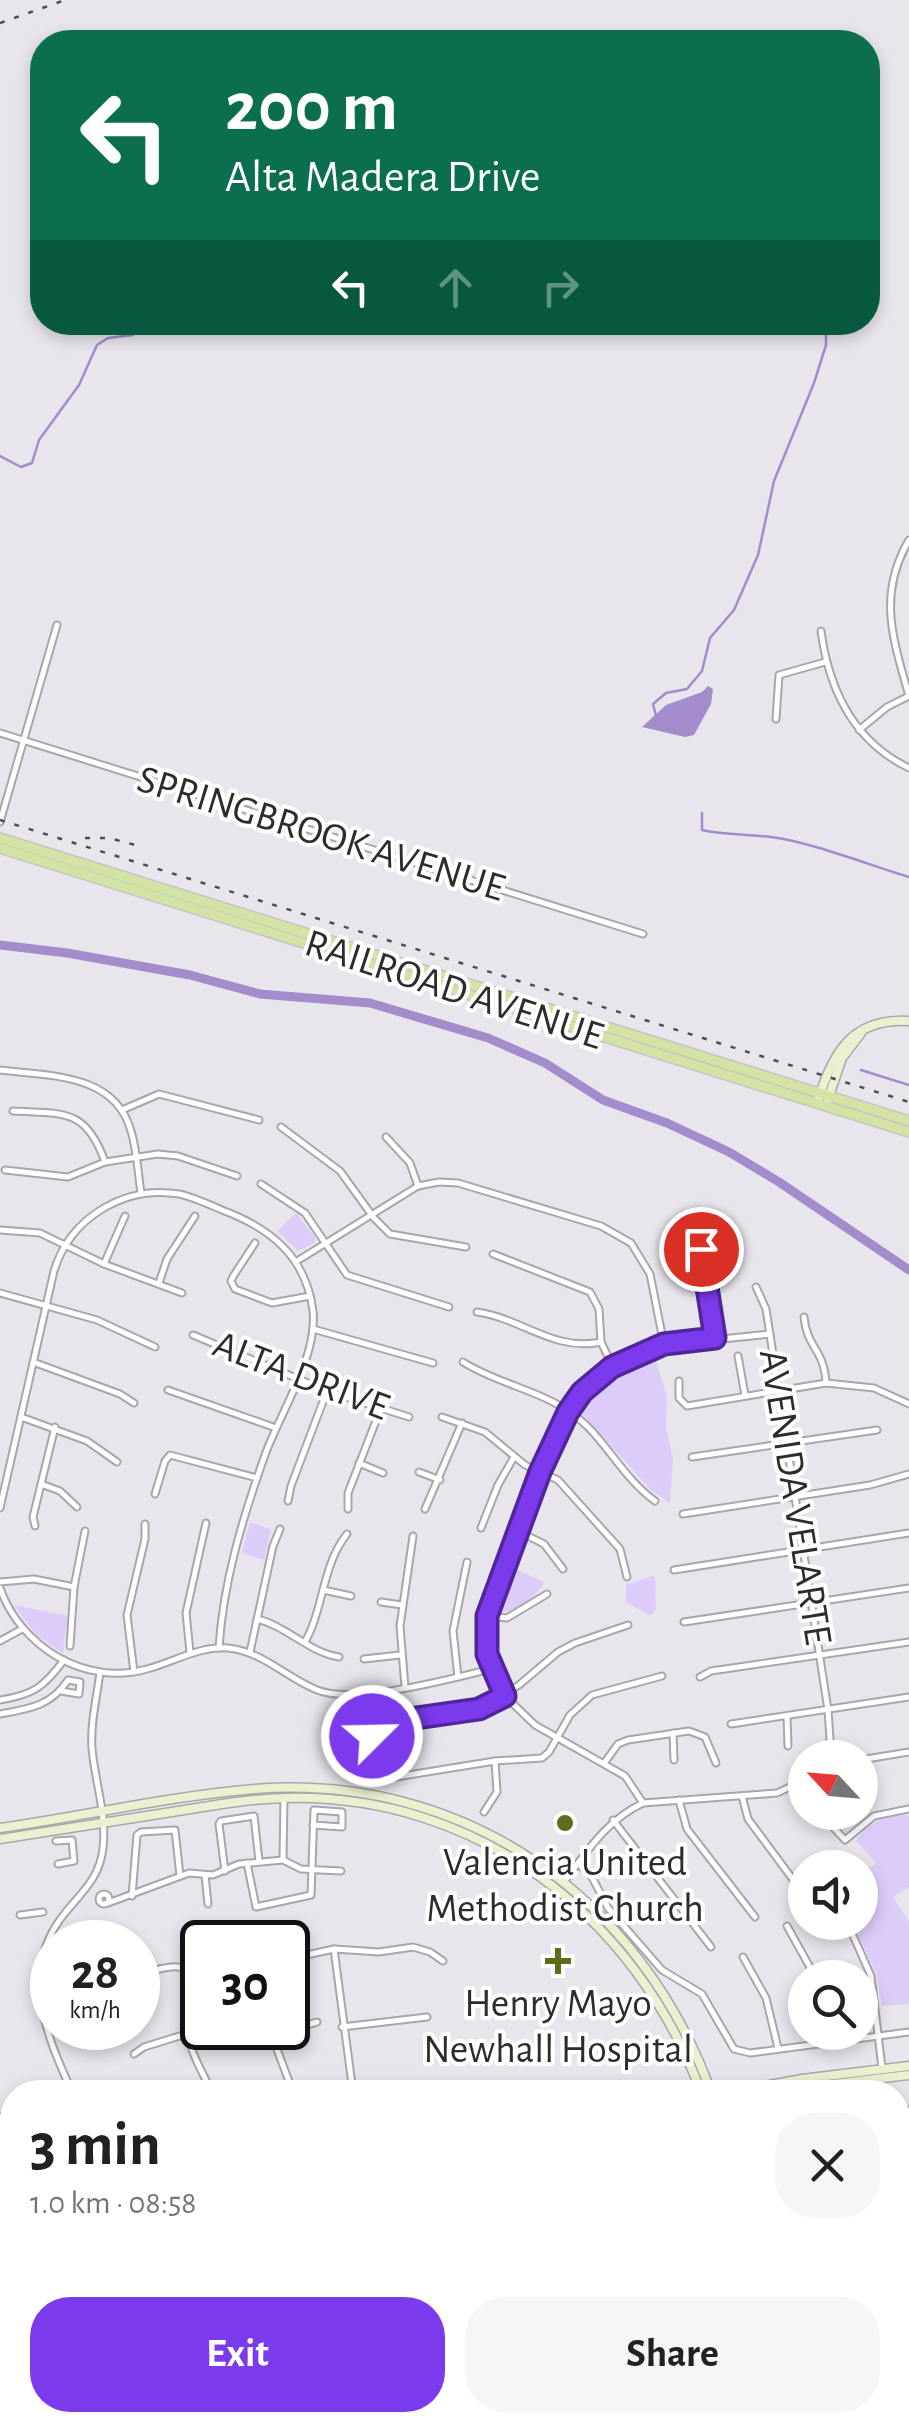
<!DOCTYPE html>
<meta charset="utf-8">
<style>
body{margin:0;font-family:"Alegreya Sans",sans-serif;background:#f6f6f6;color:#202124;height:100vh;display:flex;flex-direction:column;font-size:38px;white-space:nowrap}
*{box-sizing:border-box;margin:0}
p{font-size:32px;color:#757577}
.icon{flex:none;width:55px;height:55px;fill:none;stroke:currentColor;stroke-width:2;stroke-linecap:round;stroke-linejoin:round}
.map{position:relative;flex:1;overflow:hidden}
.panel{position:absolute;left:0px;top:2080px;width:910px;height:352px;display:flex;flex-direction:column;background:#fff;border-radius:40px 40px 0 0;box-shadow:0 5px 15px #0003}
.panel>*{flex:none}
.banner{position:absolute;left:30px;top:30px;width:850px;height:305px;border-radius:40px;box-shadow:0 5px 15px #0003;background:#0b6e4f;color:#fff;overflow:hidden}
.needle{width:65px;rotate:296deg}
.buttons{position:absolute;left:788px;top:1740px;display:grid;gap:20px}
.buttons a{display:grid;place-items:center;width:90px;height:90px;border-radius:50%;background:#fff;box-shadow:0 5px 15px #0003;font-size:50px}
.speed{position:absolute;left:30px;top:1920px;display:flex;gap:20px;font-size:50px;font-weight:700;text-align:center}
.speed>*{display:grid;place-content:center;width:130px;height:130px;border-radius:50%;background:#fff;box-shadow:0 5px 15px #0003;line-height:1}
.speed small{font-size:25px;font-weight:400}
.speed .limit{border:5px solid #111;border-radius:15px;background:#fff;color:#111}
.pin{position:absolute;display:grid;place-items:center;width:85px;height:85px;color:#fff;margin:-42px;border:5px solid #fff;border-radius:50%;box-shadow:0 2px 10px #0007}
.me{position:absolute;width:110px;margin:-55px;rotate:67deg;stroke-linejoin:round;filter:drop-shadow(0 0 8px #0008)}
.turn{display:flex;align-items:center;gap:35px;height:210px;padding:0 30px;font-size:45px}
.turn .icon{width:130px;height:130px;stroke-width:2.5}
.turn b{display:block;font-size:70px;line-height:85px}
.lanes{display:flex;align-items:center;height:95px;padding:0 30px;background:#0003;justify-content:center;gap:50px;direction:ltr}
.lanes .off{opacity:.35}
.round{display:grid;place-items:center;flex:none;width:105px;height:105px;border-radius:40px;background:#f6f6f6}
.head{display:flex;align-items:center;justify-content:space-between;height:170px;padding:0 30px}
h1{font-size:60px;font-weight:700;line-height:75px}
.button{display:flex;gap:20px;margin-top:auto;padding:20px 30px}
.button a{flex:1;height:115px;border-radius:40px;background:#7c3aed;color:#fff;font-size:40px;font-weight:700;line-height:115px;text-align:center}
.button a+a{background:#f6f6f6;color:#202124}
.map>svg:first-child{display:block}
.green{fill:#dcccfa}
.water{fill:#a38ccb}
.lines{fill:none;stroke-linecap:round;stroke-linejoin:round}
.stream{stroke:#a38ccb;stroke-width:2.5}
.river{stroke:#a38ccb;stroke-width:9}
.minor-casing{stroke:#a8a6ab;stroke-width:9}
.secondary-casing{stroke:#a8a6ab;stroke-width:11}
.primary-casing{stroke:#c4c4c4;stroke-width:12}
.minor{stroke:#fff;stroke-width:5}
.secondary{stroke:#e9f1d1;stroke-width:8}
.primary{stroke:#d3e3a3;stroke-width:9}
.rail{stroke:#4d4c4f;stroke-width:2.5;stroke-dasharray:5 10;stroke-linecap:butt}
.route-casing{stroke:#51269a;stroke-width:25}
.route{stroke:#7c3aed;stroke-width:18}
.poi-dot{fill:#5c6e1c;stroke:#fff;stroke-width:4}
.labels{text-anchor:middle;dominant-baseline:central;stroke-width:8;stroke-linejoin:round;paint-order:stroke}
.street-label{font-size:40px;fill:#2c2c2e;stroke:#fff}
.poi-label{font-size:40px;fill:#2c2c2e;stroke:#fff}
</style>
<div class="map">
<svg width="909" height="2431" viewBox="0 0 909 2431">
<rect width="100%" height="100%" fill="#e8e6ec"/>
<g class="green">
<polygon points="296,1213 315,1237 314,1243 298,1251 277,1231"/>
<polygon points="655,1357 667,1397 666,1427 673,1458 670,1503 650,1489 578,1409 614,1375"/>
<polygon points="250,1522 271,1529 264,1560 242,1553"/>
<path d="M510 1566 545 1583C532 1598 520 1612 498 1613L495 1605Z"/>
<polygon points="655,1575 656,1609 651,1616 626,1602 626,1585"/>
<path d="M14 1605 68 1616C67 1630 62 1643 64 1654L35 1634Z"/>
<path d="M909 1815V1887L893 1897 909 1922V2004L882 2006 877 1976 853 1923 860 1922V1875L876 1863 856 1841C869 1821 886 1816 909 1815Z"/>
<polygon points="0,2248 12,2258 12,2305 7,2311 12,2320 12,2420 97,2420 95,2429 57,2424 46,2431 0,2431"/>
<polygon points="909,2320 909,2424 898,2418 898,2321"/>
<polygon points="176,2420 289,2420 289,2431 175,2431"/>
</g>
<polygon class="water" points="708,686 713,689 711,704 694,735 685,737 642,727 666,705 702,692"/>
<g class="lines">
<g class="stream">
<polyline points="0,456 21,467 32,463 39,440 79,385 97,345 108,338 133,335 145,322"/>
<polyline points="656,716 653,704 666,693 687,689 702,671 710,638 734,610 758,555 774,481 814,383 826,345 826,330 820,322"/>
<path d="M702 813V830C724 835 747 834 771 837 811 842 869 865 909 877"/>
<polyline points="861,1070 909,1085"/>
<polyline points="240,2420 245,2431"/>
</g>
<polyline class="river" points="0,945 67,953 190,975 260,994 370,1003 488,1038 545,1063 603,1100 667,1123 729,1152 779,1182 909,1270"/>
<g class="minor-casing">
<g id="minor">
<path d="M821 631C829 690 853 741 909 768"/>
<path d="M909 696C893 639 877 595 909 540"/>
<polyline points="776,719 779,675 825,662"/>
<polyline points="859,730 887,707 909,696"/>
<polyline points="0,733 643,934"/>
<polyline points="0,822 57,625"/>
<path d="M0 1070C49 1076 115 1073 131 1131 137 1151 138 1173 141 1193"/>
<polyline points="122,1110 159,1094 259,1120"/>
<path d="M13 1111C64 1114 86 1108 105 1162"/>
<polyline points="281,1127 340,1171 374,1218 390,1234 466,1247"/>
<polyline points="386,1137 410,1163 418,1186"/>
<polyline points="5,1170 68,1177 105,1162 158,1154 178,1156 237,1176"/>
<polyline points="261,1184 305,1213 347,1275 449,1307"/>
<polyline points="0,1230 40,1233 104,1264 182,1293"/>
<polyline points="255,1243 234,1275 231,1281 235,1289 272,1303 310,1296"/>
<polyline points="701,1249 715,1338"/>
<polyline points="493,1254 590,1292 599,1309 601,1342 613,1367"/>
<polyline points="297,1261 418,1186 439,1182 458,1183 601,1226 631,1243 650,1274 664,1345"/>
<polyline points="104,1264 125,1216"/>
<polyline points="159,1283 167,1259 195,1216"/>
<polyline points="756,1287 766,1309 828,1710 830,1739 823,1758"/>
<polyline points="0,1293 97,1320 155,1347"/>
<path d="M477 1312C521 1318 554 1352 601 1342"/>
<path d="M804 1317C807 1349 824 1348 826 1383"/>
<polyline points="313,1329 433,1363"/>
<polyline points="193,1335 327,1391 409,1417"/>
<polyline points="738,1356 745,1395"/>
<polyline points="33,1362 120,1394 134,1403"/>
<path d="M463 1362C502 1387 552 1391 587 1426 611 1450 627 1481 655 1501"/>
<polyline points="679,1381 679,1398 687,1406 826,1383 874,1388 909,1404"/>
<polyline points="168,1390 276,1428"/>
<polyline points="21,1417 87,1441 117,1462"/>
<polyline points="442,1417 485,1432 525,1465 558,1480 620,1549 627,1577"/>
<polyline points="692,1457 877,1430"/>
<polyline points="359,1463 383,1473"/>
<polyline points="419,1472 440,1480"/>
<polyline points="41,1484 60,1491 77,1507"/>
<polyline points="155,1494 165,1461 170,1455 257,1478"/>
<polyline points="288,1501 291,1486 327,1391"/>
<path d="M0 1508 54 1271C70 1218 124 1185 179 1194 193 1197 208 1204 222 1210 270 1228 306 1256 313 1311 318 1356 280 1413 265 1455 243 1517 223 1582 219 1648"/>
<polyline points="348,1509 348,1493 381,1408"/>
<polyline points="425,1509 462,1423"/>
<polyline points="683,1514 870,1485 909,1474"/>
<polyline points="35,1526 33,1517 55,1427"/>
<polyline points="481,1528 498,1485 514,1457"/>
<polyline points="518,1531 544,1544 563,1569"/>
<polyline points="674,1570 909,1533"/>
<polyline points="0,1582 34,1579 74,1587"/>
<path d="M0 1588C20 1646 85 1687 147 1669 174 1662 198 1646 228 1648 264 1652 285 1677 317 1690 355 1705 450 1679 491 1669"/>
<polyline points="323,1590 351,1596"/>
<polyline points="381,1602 402,1605"/>
<polyline points="487,1616 507,1618 547,1594"/>
<path d="M257 1619C287 1626 308 1652 339 1657"/>
<polyline points="684,1622 909,1588"/>
<polyline points="628,1625 575,1643 558,1652 519,1685 486,1706 377,1725 370,1751 373,1768 388,1777 396,1777 495,1761 542,1758 549,1752 570,1715 592,1695 662,1676"/>
<polyline points="0,1641 22,1629"/>
<path d="M305 1642C324 1608 322 1565 347 1534"/>
<polyline points="70,1646 74,1587 85,1531"/>
<polyline points="190,1652 186,1613 206,1523"/>
<polyline points="250,1652 273,1546 280,1529"/>
<polyline points="364,1659 400,1655"/>
<polyline points="134,1672 127,1615 145,1539 145,1524"/>
<polyline points="458,1677 453,1631 467,1562"/>
<polyline points="700,1677 711,1671 909,1642"/>
<polyline points="405,1687 400,1626 413,1536"/>
<path d="M0 1700C33 1695 44 1687 64 1660"/>
<path d="M0 1714C29 1709 51 1706 68 1680L80 1682 79 1694 61 1691"/>
<polyline points="787,1716 788,1746"/>
<polyline points="731,1724 909,1697"/>
<polyline points="673,1733 674,1760"/>
<polyline points="860,1760 909,1752"/>
<polyline points="605,1762 618,1744 628,1740 689,1731 705,1737 716,1763"/>
<polyline points="797,1786 805,1795"/>
<polyline points="742,1796 748,1819 800,1889"/>
<polyline points="679,1800 687,1829 755,1917"/>
<polyline points="643,1803 625,1776 535,1725 505,1696 487,1654 487,1616 555,1437 583,1392 613,1367 664,1345 770,1334"/>
<polyline points="484,1812 497,1792 495,1761"/>
<polyline points="819,1812 845,1840 874,1816 909,1809"/>
<polyline points="613,1820 711,1947"/>
<polyline points="56,1841 72,1840 74,1861 58,1864"/>
<polyline points="283,1860 301,1869 341,1871"/>
<polyline points="247,1863 256,1907 311,1895 314,1810 342,1812 342,1827 313,1825"/>
<polyline points="578,1863 592,1877 608,1908 662,1970 702,1994 734,2049 750,2053 909,2032"/>
<polyline points="225,1871 219,1824 221,1821 254,1816 259,1861"/>
<polyline points="205,1875 208,1904"/>
<path d="M564 1882C588 1850 607 1820 643 1803L777 1793 805 1780"/>
<circle cx="104" cy="1899" r="5"/>
<polyline points="132,1896 137,1835 141,1832 175,1830 180,1876"/>
<polyline points="108,1903 189,1873 213,1875 239,1864 283,1860 284,1798"/>
<polyline points="20,1915 43,1912"/>
<polyline points="847,1922 871,1976 882,2068"/>
<polyline points="787,1926 816,1978"/>
<polyline points="334,1949 353,2092"/>
<polyline points="743,1957 766,1998 778,2048"/>
<polyline points="288,1959 334,1949 379,1952 413,1947 430,1952 443,1961"/>
<path d="M138 1975C162 1968 182 1959 202 1978"/>
<path d="M202 1989C172 2023 195 2058 212 2092"/>
<polyline points="342,2027 427,2017"/>
<polyline points="269,2028 293,2092"/>
<polyline points="274,2035 317,2022"/>
<polyline points="134,2054 144,2047 186,2034"/>
<polyline points="819,2077 821,2092"/>
<path d="M72 2092C46 2034 18 1970 65 1913 83 1891 100 1877 103 1848 107 1816 95 1781 92 1749 90 1724 97 1697 100 1672"/>
<polyline points="201,2092 209,2087"/>
<polyline points="355,2092 422,2087 438,2092"/>
<polyline points="898,2111 909,2110"/>
<polyline points="0,2117 12,2113"/>
<polyline points="898,2161 909,2160"/>
<polyline points="0,2179 12,2205"/>
<polyline points="898,2211 909,2210"/>
<polyline points="898,2263 909,2261"/>
<polyline points="898,2315 909,2314"/>
<polyline points="330,2420 331,2431"/>
<polyline points="575,2420 599,2431"/>
<polyline points="774,2420 797,2431"/>
<polyline points="889,2420 909,2430"/>
<polyline points="125,2431 127,2420"/>
<polyline points="370,2431 371,2420"/>
<polyline points="407,2431 407,2420"/>
<polyline points="627,2431 632,2420"/>
<polyline points="812,2431 817,2420"/>
</g>
</g>
<g class="secondary-casing">
<g id="secondary">
<path d="M819 1097C834 1050 854 1018 909 1021"/>
<polyline points="828,1099 842,1058 861,1033"/>
<path d="M0 1828C85 1816 170 1796 255 1789 465 1773 641 1898 711 2092"/>
<path d="M0 1839C57 1830 115 1821 172 1812 209 1806 247 1799 285 1798 477 1793 636 1916 701 2092"/>
<polyline points="731,2092 802,2079 909,2066"/>
<polyline points="767,2092 909,2075"/>
<polyline points="672,2431 677,2420"/>
<polyline points="683,2431 688,2420"/>
</g>
</g>
<g class="primary-casing">
<g id="primary">
<polyline points="0,838 909,1121"/>
<polyline points="0,848 909,1132"/>
</g>
</g>
<use href="#minor" class="minor"/>
<use href="#secondary" class="secondary"/>
<use href="#primary" class="primary"/>
<g class="rail">
<polyline points="0,23 65,0"/>
<polyline points="0,820 909,1102"/>
<polyline points="85,838 109,838 139,846"/>
</g>
</g>
<g class="lines">
<g class="route-casing">
<polyline id="route" points="372,1736 374,1729 381,1723 479,1709 505,1696 487,1654 487,1616 540,1472 568,1412 582,1392 612,1367 664,1344 715,1338 701,1249"/>
</g>
<use href="#route" class="route"/>
</g>
<g class="poi-dot">
<circle cx="565" cy="1823" r="10"/>
<path d="M553 1946h10v10h10v10h-10v10h-10v-10h-10v-10h10z"/>
</g>
<g class="labels">
<g class="street-label">
<text transform="translate(321 834) rotate(17)">SPRINGBROOK AVENUE</text>
<text transform="translate(454 990) rotate(18)">RAILROAD AVENUE</text>
<text transform="translate(301 1376) rotate(21)">ALTA DRIVE</text>
<text transform="translate(795 1497) rotate(81)">AVENIDA VELARTE</text>
</g>
<g class="poi-label">
<text x="565" y="1863">Valencia United<tspan x="565" dy="46">Methodist Church</tspan></text>
<text x="558" y="2004">Henry Mayo<tspan x="558" dy="46">Newhall Hospital</tspan></text>
</g>
</g>
</svg>
<div class="buttons">
<a><svg class="needle" viewBox="-14 -14 28 28"><path d="M0-13l5 13h-10z" fill="#e53935"/><path d="M0 13l5-13h-10z" fill="#757577"/></svg></a>
<a><svg class="icon" aria-label="sound" viewBox="0 0 24 24"><path d="M4 9h4l5-4v14l-5-4H4zM17 9q2 3 0 6"/></svg></a>
<a><svg class="icon" aria-label="search" viewBox="0 0 24 24"><circle cx="10" cy="10" r="6"/><path d="M15 15l6 6"/></svg></a>
</div>
<div class="speed"><div>28<small>km/h</small></div><div class="limit">30</div></div>
<div class="pin" style="left:701px;top:1249px;background:#d93025"><svg class="icon" aria-label="arrive" viewBox="0 0 24 24"><path d="M6 21V4h12l-3 4 3 4H6"/></svg></div>
<svg class="me" style="left:372px;top:1736px" viewBox="-20 -20 40 40"><circle r="17" fill="#7c3aed" stroke="#fff" stroke-width="3"/><path d="M0-11L8 9 0 5-8 9z" fill="#fff"/></svg>
<div class="banner">
<div class="turn"><svg class="icon" aria-label="left" viewBox="0 0 24 24"><path d="M17 20v-9H6M10 6l-5 5 5 5"/></svg><div><b>200 m</b>Alta Madera Drive</div></div>
<div class="lanes"><svg class="icon" aria-label="left" viewBox="0 0 24 24"><path d="M17 20v-9H6M10 6l-5 5 5 5"/></svg><svg class="icon off" aria-label="ahead" viewBox="0 0 24 24"><path d="M12 20V5M6 11l6-6 6 6"/></svg><svg class="icon off" aria-label="right" viewBox="0 0 24 24"><path d="M7 20v-9h11M14 6l5 5-5 5"/></svg></div>
</div>
<section class="panel">
<div class="head"><div><h1>3 min</h1><p>1.0 km · 08:58</p></div><a class="round"><svg class="icon" aria-label="close" viewBox="0 0 24 24"><path d="M6 6l12 12M18 6L6 18"/></svg></a></div>
<div class="button"><a>Exit</a><a>Share</a></div>
</section>
</div>
